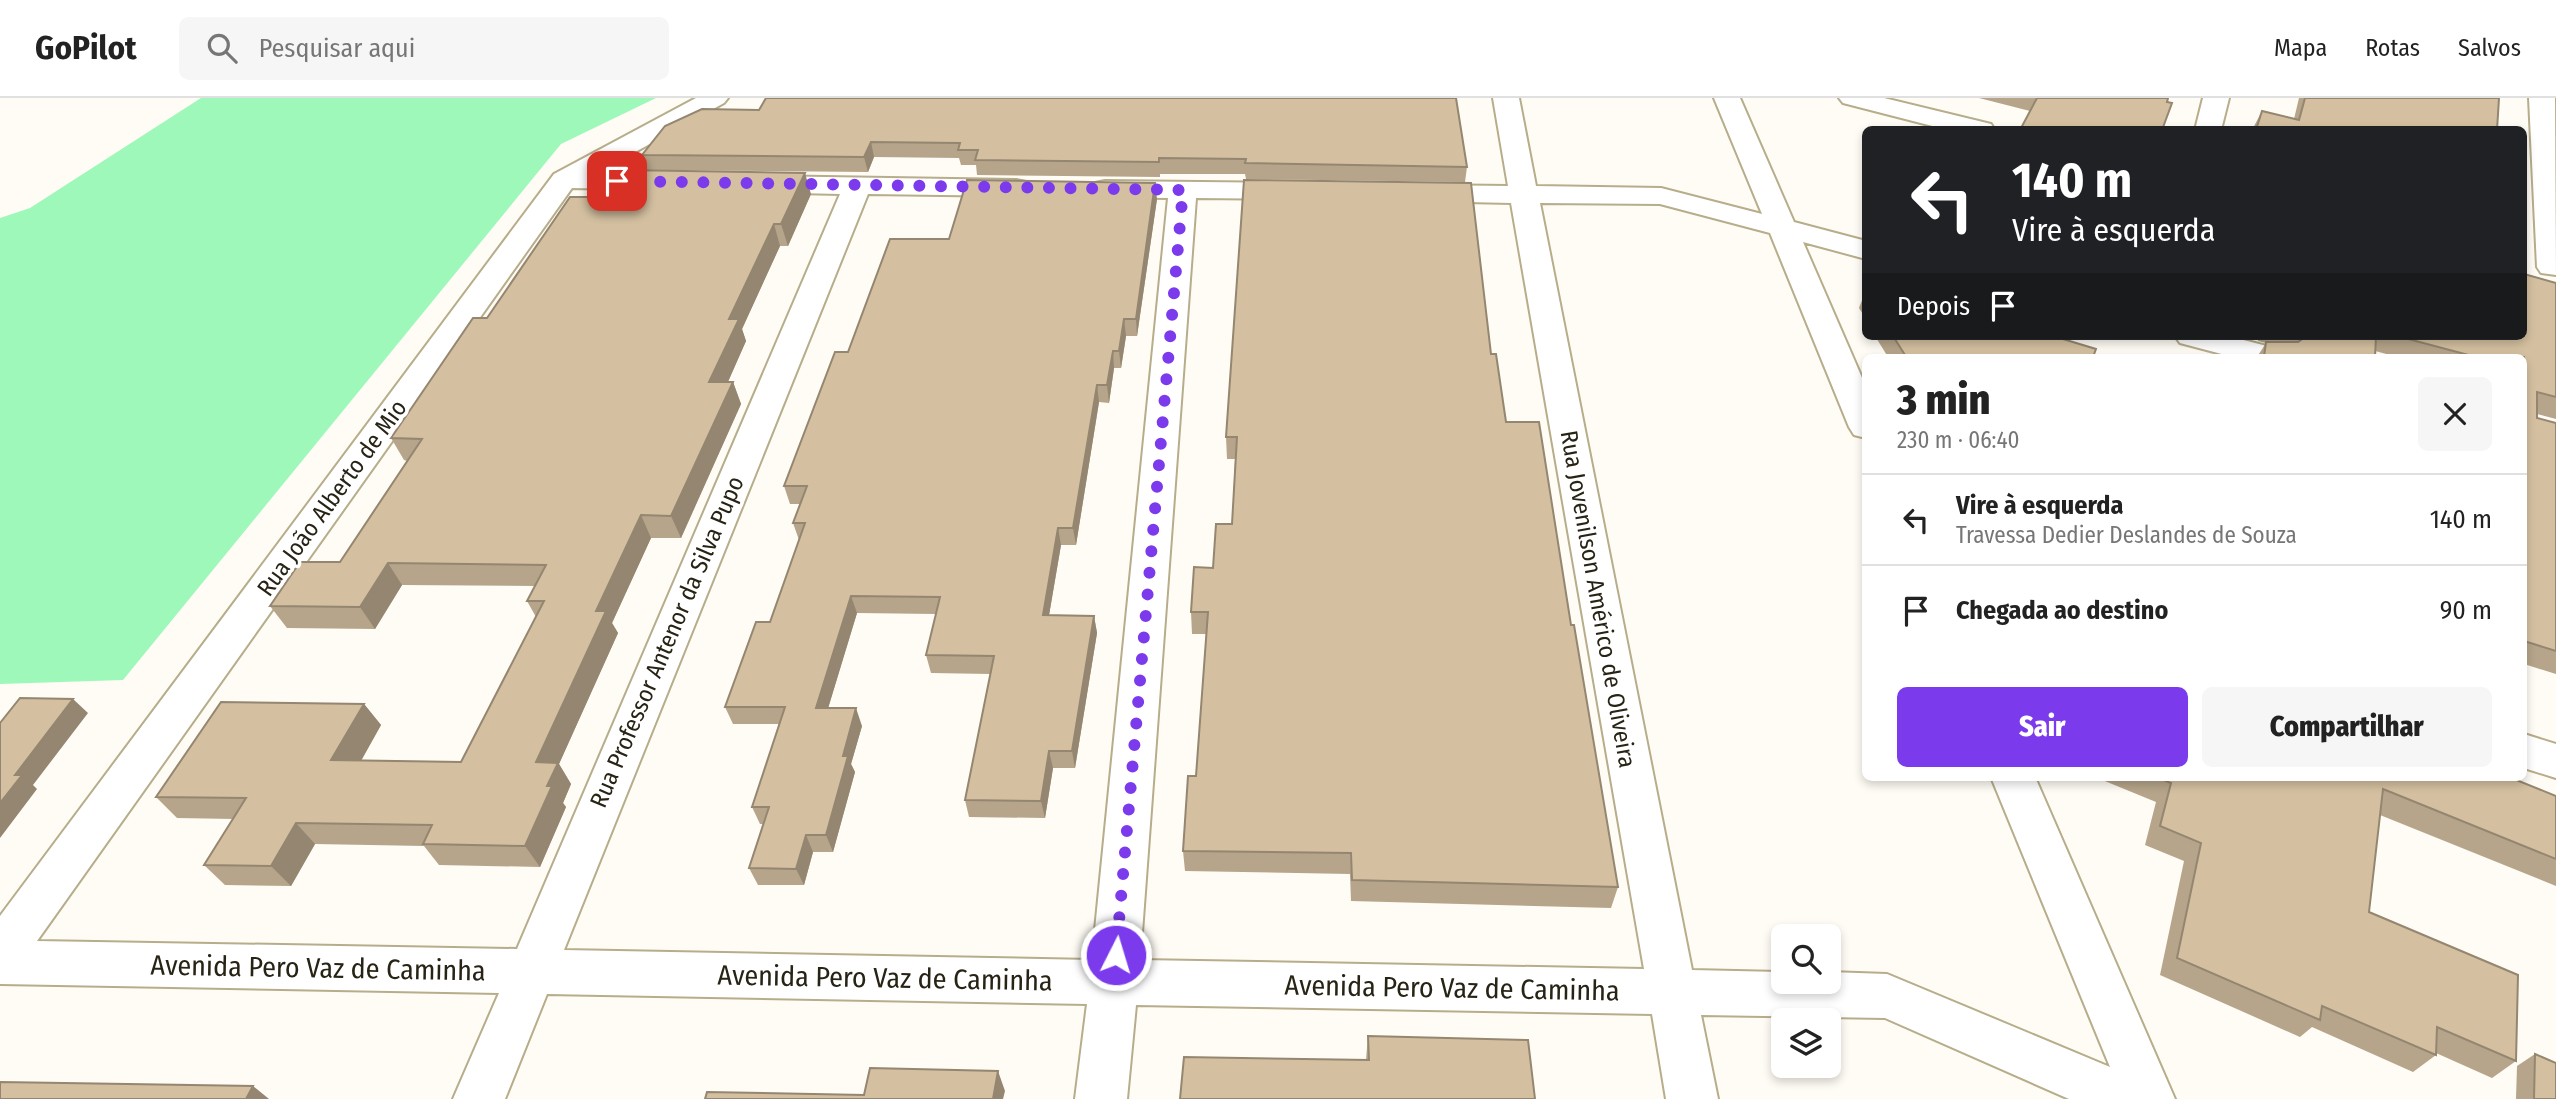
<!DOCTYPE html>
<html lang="pt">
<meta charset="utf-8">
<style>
body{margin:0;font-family:"Fira Sans Condensed",sans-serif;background:#f6f6f6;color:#222;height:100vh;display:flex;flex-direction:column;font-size:26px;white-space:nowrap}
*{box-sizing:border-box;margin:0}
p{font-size:23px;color:#767676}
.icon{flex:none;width:38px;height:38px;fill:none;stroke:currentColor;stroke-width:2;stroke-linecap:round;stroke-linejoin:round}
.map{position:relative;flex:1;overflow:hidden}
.sheet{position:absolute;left:1862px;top:256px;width:665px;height:427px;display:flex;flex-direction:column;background:#fff;border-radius:10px;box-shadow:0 4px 10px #0003}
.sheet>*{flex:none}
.top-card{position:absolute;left:1862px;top:28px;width:665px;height:214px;border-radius:10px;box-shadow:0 4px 10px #0003;background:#202124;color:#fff;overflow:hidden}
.controls{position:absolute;left:1771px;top:826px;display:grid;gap:14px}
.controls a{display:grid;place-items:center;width:70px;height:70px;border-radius:10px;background:#fff;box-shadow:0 4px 10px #0003;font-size:35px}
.pin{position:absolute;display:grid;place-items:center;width:60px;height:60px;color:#fff;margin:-30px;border-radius:14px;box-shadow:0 4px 10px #0006}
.me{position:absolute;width:77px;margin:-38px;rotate:5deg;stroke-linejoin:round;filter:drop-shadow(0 0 5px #0008)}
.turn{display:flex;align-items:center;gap:24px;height:147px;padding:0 35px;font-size:32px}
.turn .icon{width:91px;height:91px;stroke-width:2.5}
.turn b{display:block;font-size:49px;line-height:60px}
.then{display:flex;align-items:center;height:66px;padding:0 35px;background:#0003;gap:14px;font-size:26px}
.round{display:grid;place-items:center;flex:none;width:74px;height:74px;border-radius:10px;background:#f6f6f6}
.overview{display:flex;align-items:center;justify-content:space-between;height:119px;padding:0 35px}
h1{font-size:42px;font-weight:800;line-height:52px}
.button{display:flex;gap:14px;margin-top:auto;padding:14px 35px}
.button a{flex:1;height:80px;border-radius:10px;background:#7c3aed;color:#fff;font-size:28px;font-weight:800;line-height:80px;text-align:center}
.button a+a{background:#f6f6f6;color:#222}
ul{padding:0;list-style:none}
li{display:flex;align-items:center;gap:21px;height:91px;padding:0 35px;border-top:2px solid #e0e0e0}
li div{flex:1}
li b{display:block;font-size:26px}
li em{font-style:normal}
header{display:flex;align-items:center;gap:42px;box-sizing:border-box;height:98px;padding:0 35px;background:#fff;border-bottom:2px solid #e0e0e0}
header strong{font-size:33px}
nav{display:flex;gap:38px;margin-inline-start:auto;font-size:24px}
.search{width:490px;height:63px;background:#f6f6f6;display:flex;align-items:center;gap:18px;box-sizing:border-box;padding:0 24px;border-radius:10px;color:#767676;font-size:26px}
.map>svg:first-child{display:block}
.green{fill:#9df8ba}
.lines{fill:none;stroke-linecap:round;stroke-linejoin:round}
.minor-casing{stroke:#b7ad8b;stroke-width:4}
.minor{fill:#fff;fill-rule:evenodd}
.wall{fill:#b6a58a}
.shaded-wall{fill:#948670}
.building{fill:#d4c0a0;stroke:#948670;stroke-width:2}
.route{stroke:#7c3aed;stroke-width:12;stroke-dasharray:0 21.6}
.labels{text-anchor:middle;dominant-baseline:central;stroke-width:7;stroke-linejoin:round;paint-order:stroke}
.street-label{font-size:24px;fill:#272315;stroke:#fff}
.near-street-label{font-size:28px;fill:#272315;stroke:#fff}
</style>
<header>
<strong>GoPilot</strong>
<div class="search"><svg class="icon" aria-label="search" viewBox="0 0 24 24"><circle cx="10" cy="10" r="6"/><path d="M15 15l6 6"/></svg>Pesquisar aqui</div>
<nav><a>Mapa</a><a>Rotas</a><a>Salvos</a></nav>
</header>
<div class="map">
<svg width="2556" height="1001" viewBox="0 0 2556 1001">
<rect width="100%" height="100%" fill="#fefcf4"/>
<polygon class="green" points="201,0 656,0 561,46 123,582 0,586 0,120 30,110"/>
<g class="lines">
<g class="minor-casing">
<g id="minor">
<polygon points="696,0 728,0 724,5 599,74 666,76 676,78 680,84 676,90 666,92 572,90 37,843 517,851 840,96 755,94 745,92 741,86 745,80 755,78 1016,82 1026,84 1030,90 1026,96 1016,98 868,96 564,852 1092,862 1168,100 1105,99 1095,97 1091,91 1095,85 1105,83 1296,85 1306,87 1310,93 1306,99 1296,101 1196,100 1140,862 1644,871 1511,105 1420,103 1410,101 1406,95 1410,89 1420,87 1508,88 1493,0 1519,0 1536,88 1661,90 1762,116 1714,0 1740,0 1794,124 1866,143 1866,161 1803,144 1866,289 1866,340 1854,337 1849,329 1770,135 1660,106 1540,105 1692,872 1783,874 1783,884 1829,884 1829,874 1887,876 2110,969 1991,679 2035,679 2175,1001 2069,1001 1885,920 1701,917 1718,1001 1666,1001 1652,916 1136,907 1127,1001 1075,1001 1087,906 547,896 505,1001 453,1001 499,895 0,886 0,818 554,76"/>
<polygon points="1839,0 1884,0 1991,26 1995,32 1948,32 1843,5"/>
<polygon points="2203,0 2229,0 2221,32 2195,32"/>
<polygon points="2529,0 2555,0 2556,177 2541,175 2537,169"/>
<polygon points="2175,238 2228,238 2282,252 2287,259 2233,259 2180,245"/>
<polygon points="2524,636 2556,646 2556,680 2524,670"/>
</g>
</g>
<use href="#minor" class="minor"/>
</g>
<g class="wall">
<polygon points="1979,0 2168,0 2030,13"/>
<polygon points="2299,0 2499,0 2497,32 2252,32 2262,13 2294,21"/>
<polygon points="665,28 1467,69 1465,84 1246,81 1245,76 1160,76 1160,79 977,77 976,67 961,67 959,60 874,59 868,74 647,72 642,57"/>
<polygon points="811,96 788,148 780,148 742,231 746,243 728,284 733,284 741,306 681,440 651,440 612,525 618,535 559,666 571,686 563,705 566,709 540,769 439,767 424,748 315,746 291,788 225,787 204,767 233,721 177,720 156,699 364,606 381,627 361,663 461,664 536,519 527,503 535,488 402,487 375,531 287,530 270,508 340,464 407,363 404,362 391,340 487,220 601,99"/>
<polygon points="1157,101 1137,238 1126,238 1121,270 1114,270 1109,305 1099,304 1076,447 1061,447 1049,517 1094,518 1097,535 1075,670 1053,670 1045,720 969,719 965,702 991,576 931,575 926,557 936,516 857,515 828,610 862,628 851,666 855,674 833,754 813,754 804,787 758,787 749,770 764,726 760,726 752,709 779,626 733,626 725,609 770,524 799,442 793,425 800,406 790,406 784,388 848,254 949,141"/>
<polygon points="2556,185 2556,321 2537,316 2537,320 2556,325 2556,576 2524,566 2524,259 2398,259 2375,253 2375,259 2257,259 2266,245 2258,243 2259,238 2524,238"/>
<polygon points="1866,192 1866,221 1859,210"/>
<polygon points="1875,238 2053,238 2093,259 1888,259"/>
<polygon points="1491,256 1506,324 1571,527 1618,789 1611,810 1351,803 1350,776 1185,773 1183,753 1196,678 1206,536 1192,536 1191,514 1213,470 1232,426 1235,361 1227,361 1226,339"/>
<polygon points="2095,679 2509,679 2556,698 2556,788 2380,717 2369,814 2516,963 2492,980 2436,955 2436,957 2413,974 2312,929 2300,939 2160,877 2184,763 2145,747 2156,704"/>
<polygon points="1368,938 1535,1001 1366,962"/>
<polygon points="2535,956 2556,1001 2516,1001 2517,968"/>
</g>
<g class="shaded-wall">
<polygon points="871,44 874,59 868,74 864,59"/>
<polygon points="805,75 811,96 788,148 781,126"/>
<polygon points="1155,85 1157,101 1137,238 1136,221"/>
<polygon points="774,126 780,148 742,231 746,243 718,306 709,284 729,221"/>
<polygon points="1124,221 1126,238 1121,270 1119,253"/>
<polygon points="1113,253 1114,270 1109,305 1107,287"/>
<polygon points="733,284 741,306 681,440 671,418"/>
<polygon points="1097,287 1099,304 1076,447 1073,430"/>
<polygon points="641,417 651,440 612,525 618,535 559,666 571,686 563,705 566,709 540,769 525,748 536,664 596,513"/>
<polygon points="1058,430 1061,447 1046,535 1043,517"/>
<polygon points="388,465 402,487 375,531 360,509"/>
<polygon points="851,498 857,515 823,627 816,610"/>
<polygon points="1094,518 1097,535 1075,670 1072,653"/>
<polygon points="73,601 88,615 33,687 37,691 0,740 0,705 15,677"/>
<polygon points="364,606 381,627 349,684 331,662"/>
<polygon points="856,610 862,628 851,666 855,674 833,754 826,737 843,658"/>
<polygon points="1049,653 1053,670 1045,720 1041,703"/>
<polygon points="296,725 315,746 291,788 271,768"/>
<polygon points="806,737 813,754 804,787 796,771"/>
<polygon points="998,973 1005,993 1003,1001 993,1001"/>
<polygon points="253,988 269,1001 246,1001"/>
</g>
<g class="building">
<polygon points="766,0 1456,0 1467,69 1245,65 1246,61 1159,60 1159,64 975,62 978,52 958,52 960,45 871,44 864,59 642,57 665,28 702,11 759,12"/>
<polygon points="2037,0 2168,0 2167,4 2172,5 2162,32 2020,32"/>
<polygon points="2305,0 2499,0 2497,32 2256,32 2262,13 2299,22"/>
<polygon points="622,72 805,75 781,126 774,126 729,221 739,221 709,284 733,284 671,418 641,417 596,513 606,513 536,664 558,665 547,688 552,688 525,748 423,746 432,727 296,725 271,768 204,767 246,700 156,699 221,604 364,606 331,662 461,664 544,503 527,503 546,467 388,465 360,509 270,508 300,464 340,464 422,341 391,340 473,220 487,220 570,99 601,99"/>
<polygon points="967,82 1155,85 1136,221 1124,221 1119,253 1113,253 1107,287 1097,287 1073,430 1058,430 1043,517 1094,518 1072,653 1049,653 1041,703 965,702 994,558 926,557 940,499 851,498 816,610 856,610 843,658 848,658 826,737 806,737 796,771 749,770 769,709 752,709 785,609 725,609 756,524 770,524 805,425 793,425 807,388 784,388 835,254 848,254 890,141 949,141"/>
<polygon points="1244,82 1471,85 1491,256 1496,256 1506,324 1539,324 1571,527 1574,527 1618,789 1352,782 1351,755 1183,753 1188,678 1196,678 1208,514 1191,514 1194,469 1213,470 1216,426 1232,426 1237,339 1226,339"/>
<polygon points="2524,176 2556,185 2556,299 2537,294 2537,320 2556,325 2556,553 2524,543 2524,259 2476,259 2397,238 2524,238"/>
<polygon points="1893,238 2053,238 2096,251 2093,259 1909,259 1905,257"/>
<polygon points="2298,238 2376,238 2375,259 2264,259 2266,244 2298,244 2301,242"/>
<polygon points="20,600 73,601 15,677 22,677 0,705 0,625"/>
<polygon points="2156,679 2509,679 2556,698 2556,761 2383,691 2369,814 2518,877 2516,963 2437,929 2436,957 2322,908 2320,922 2177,860 2201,745 2160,728 2171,685"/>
<polygon points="1368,938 1528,942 1535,1001 1180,1001 1184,959 1369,962"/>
<polygon points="2535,956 2556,965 2556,1001 2534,1001"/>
<polygon points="870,970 998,973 993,1001 705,1001 707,994 864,997"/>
<polygon points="0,984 253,988 246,1001 0,1001"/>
</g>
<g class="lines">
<polyline class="route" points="617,83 1183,92 1116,857"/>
</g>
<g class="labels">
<g class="street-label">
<text transform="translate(332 400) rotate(-54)">Rua João Alberto de Mio</text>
<text transform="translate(1598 501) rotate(80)">Rua Jovenilson Américo de Oliveira</text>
<text transform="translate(667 544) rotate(-67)">Rua Professor Antenor da Silva Pupo</text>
</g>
<g class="near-street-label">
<text transform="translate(318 870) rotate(1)">Avenida Pero Vaz de Caminha</text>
<text transform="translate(885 880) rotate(1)">Avenida Pero Vaz de Caminha</text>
<text transform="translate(1452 890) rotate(1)">Avenida Pero Vaz de Caminha</text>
</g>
</g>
</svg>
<div class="controls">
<a><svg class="icon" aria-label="search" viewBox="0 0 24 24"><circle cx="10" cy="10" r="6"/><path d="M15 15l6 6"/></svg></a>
<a><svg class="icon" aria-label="layers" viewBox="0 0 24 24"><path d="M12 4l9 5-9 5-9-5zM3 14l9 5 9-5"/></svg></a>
</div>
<div class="pin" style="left:617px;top:83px;background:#d93025"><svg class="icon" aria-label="arrive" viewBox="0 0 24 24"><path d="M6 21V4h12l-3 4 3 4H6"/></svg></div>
<svg class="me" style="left:1116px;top:857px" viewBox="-20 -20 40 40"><circle r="17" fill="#7c3aed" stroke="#fff" stroke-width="3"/><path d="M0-11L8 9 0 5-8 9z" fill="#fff"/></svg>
<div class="top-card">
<div class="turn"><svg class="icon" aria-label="left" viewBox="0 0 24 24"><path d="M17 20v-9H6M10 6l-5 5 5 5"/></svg><div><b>140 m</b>Vire à esquerda</div></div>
<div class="then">Depois<svg class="icon" aria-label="arrive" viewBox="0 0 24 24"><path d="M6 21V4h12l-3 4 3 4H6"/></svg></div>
</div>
<section class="sheet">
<div class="overview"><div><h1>3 min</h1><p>230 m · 06:40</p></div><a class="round"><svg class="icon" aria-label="close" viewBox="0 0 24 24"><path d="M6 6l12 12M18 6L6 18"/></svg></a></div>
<ul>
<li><svg class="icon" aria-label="left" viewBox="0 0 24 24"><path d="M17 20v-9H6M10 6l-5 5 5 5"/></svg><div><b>Vire à esquerda</b><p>Travessa Dedier Deslandes de Souza</p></div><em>140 m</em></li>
<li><svg class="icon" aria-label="arrive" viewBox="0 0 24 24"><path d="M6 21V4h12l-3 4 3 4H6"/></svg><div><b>Chegada ao destino</b></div><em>90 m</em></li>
</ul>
<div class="button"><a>Sair</a><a>Compartilhar</a></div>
</section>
</div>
